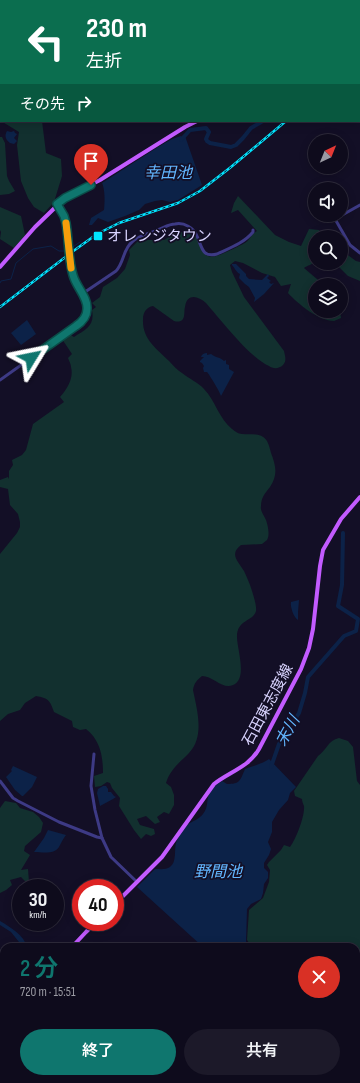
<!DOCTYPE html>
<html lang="ja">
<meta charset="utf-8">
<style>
body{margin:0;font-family:"Sofia Sans Condensed","Noto Sans JP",sans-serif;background:#1c1929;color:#f1f3f6;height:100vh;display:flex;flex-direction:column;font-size:15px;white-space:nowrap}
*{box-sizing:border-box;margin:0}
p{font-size:13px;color:#9b9ba3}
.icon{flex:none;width:22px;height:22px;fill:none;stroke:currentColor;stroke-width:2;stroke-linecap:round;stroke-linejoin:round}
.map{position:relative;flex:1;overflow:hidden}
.panel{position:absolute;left:0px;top:943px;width:360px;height:140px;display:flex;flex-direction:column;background:#0e0b1c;border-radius:12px 12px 0 0;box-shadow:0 2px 10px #0003,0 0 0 1px #2e2b3b}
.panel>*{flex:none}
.hud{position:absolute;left:0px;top:0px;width:360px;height:122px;box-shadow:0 2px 10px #0003,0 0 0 1px #2e2b3b;background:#0b6e4f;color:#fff;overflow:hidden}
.needle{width:26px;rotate:43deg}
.buttons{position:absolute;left:308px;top:134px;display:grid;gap:8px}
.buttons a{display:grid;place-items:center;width:40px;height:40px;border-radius:50%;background:#0e0b1c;box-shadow:0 2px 10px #0003,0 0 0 1px #2e2b3b;font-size:20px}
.speed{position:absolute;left:12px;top:879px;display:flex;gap:8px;font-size:20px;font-weight:700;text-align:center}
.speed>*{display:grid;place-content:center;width:52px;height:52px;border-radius:50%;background:#0e0b1c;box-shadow:0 2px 10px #0003,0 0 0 1px #2e2b3b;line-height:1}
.speed small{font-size:10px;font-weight:400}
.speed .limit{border:6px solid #d22;background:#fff;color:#111}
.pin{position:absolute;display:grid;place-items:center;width:34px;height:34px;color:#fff;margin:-41px -17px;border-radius:50% 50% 50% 0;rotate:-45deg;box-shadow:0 0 4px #0007}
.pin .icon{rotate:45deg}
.me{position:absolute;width:44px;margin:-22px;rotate:55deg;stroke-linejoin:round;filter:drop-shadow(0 0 3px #0008)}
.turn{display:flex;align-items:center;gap:14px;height:84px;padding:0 20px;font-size:18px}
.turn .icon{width:52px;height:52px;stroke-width:2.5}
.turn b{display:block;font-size:28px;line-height:34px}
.then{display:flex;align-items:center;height:38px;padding:0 20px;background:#0003;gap:8px;font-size:15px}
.round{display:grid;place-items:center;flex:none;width:42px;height:42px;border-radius:21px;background:#1c1929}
.headline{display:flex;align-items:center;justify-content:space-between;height:68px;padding:0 20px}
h1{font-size:24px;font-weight:600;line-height:30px;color:#0f766e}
.primary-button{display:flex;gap:8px;margin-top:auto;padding:8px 20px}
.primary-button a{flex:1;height:46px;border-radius:24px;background:#0f766e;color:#fff;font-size:16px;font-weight:600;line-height:46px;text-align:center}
.primary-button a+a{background:#1c1929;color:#f1f3f6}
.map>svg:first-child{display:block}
.green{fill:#12302f}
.water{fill:#0c2248}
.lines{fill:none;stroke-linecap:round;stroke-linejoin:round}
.stream{stroke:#0c2248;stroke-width:1}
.river{stroke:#0c2248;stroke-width:4}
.minor{stroke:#3d3a85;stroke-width:3}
.major{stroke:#c25bff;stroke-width:4}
.highway{stroke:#ff4fa3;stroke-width:5}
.rail-casing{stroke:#00e5ff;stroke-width:2.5}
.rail{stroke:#130f26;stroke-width:1;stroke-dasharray:3;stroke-linecap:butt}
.minor-bridge{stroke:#3d3a85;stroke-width:3}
.route-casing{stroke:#0a4d48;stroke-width:10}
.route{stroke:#0f766e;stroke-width:7}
.slow{stroke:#f59e0b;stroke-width:7}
.poi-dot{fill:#00e5ff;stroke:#130f26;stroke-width:1.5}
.labels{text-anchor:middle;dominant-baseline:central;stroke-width:3.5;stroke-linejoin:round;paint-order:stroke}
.poi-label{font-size:15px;fill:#d9d4ff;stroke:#130f26;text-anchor:start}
.street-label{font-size:15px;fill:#d9d4ff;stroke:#130f26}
.water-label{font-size:16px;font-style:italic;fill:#62b6ff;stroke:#130f26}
</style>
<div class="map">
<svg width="360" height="1083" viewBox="0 0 360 1083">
<rect width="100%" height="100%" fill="#130f26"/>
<g class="green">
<polygon points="0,0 119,0 118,1 1,1 1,121 0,120"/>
<polygon points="1,121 42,121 46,153 61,159 62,176 54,202 44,213 34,207 28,198 21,181 17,145 19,132"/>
<polygon points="0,137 2,137 5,143 7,176 9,181 15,191 9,194 0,195"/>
<path d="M238 196 275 235 289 242 301 246 309 229 319 230 322 237H319L318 235H313V245L312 254 315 257V261C312 265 308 265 304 268L324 285H315V311H340L341 318 334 321C319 321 298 304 288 293L291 284 281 286 275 277 262 273 243 263 235 261 230 265 232 272 244 297 284 351C285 356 287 361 283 365 279 369 273 369 269 366 249 357 221 320 206 303 198 296 187 293 185 307 184 310 185 316 183 319 181 322 177 322 174 321L153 306C147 307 143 312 143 319 142 339 156 348 169 361 173 365 177 370 182 373 189 379 198 382 204 389 215 400 219 419 232 429 235 431 238 434 242 434 251 435 261 432 267 441 269 445 270 449 271 453 276 466 278 475 270 487 265 493 261 498 261 506 260 511 264 515 266 520 268 526 270 535 267 540L262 544 241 545C229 554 238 561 244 571 246 575 248 580 250 585 252 591 257 605 256 611 253 622 237 619 237 637 237 649 248 679 233 685 223 690 213 676 202 676 197 680 194 683 193 690 197 710 205 736 189 753 179 763 170 770 166 783L171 787 174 795V805L169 814 164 812 157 817 160 822 155 824 146 816 137 819 140 825 154 829 155 834 151 836 146 834 141 839 134 830 119 806 120 798 112 788 110 783 107 782 101 786 95 787 94 776 103 773C103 756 100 740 86 729L80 730 73 727 72 721 54 712C50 700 48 698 36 696L25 703 20 710 8 714 0 721V554L17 533 20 527V522L18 514 10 505 8 489 0 487V480L8 477 9 479V471L13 465 12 460 22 455 26 450 33 424 64 402 60 397C67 389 74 378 71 367 71 364 69 361 68 358L72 354 62 339 69 334 74 337C86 329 95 326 92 310L96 307 92 303 100 297 103 287 117 278 125 269 130 255 129 250 139 240H164L177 232H181L196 235C204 262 210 260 233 249 238 246 246 244 249 239 251 237 253 233 257 231L238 210 231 213 234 203Z"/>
<polygon points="0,207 21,216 25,235 14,248 0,239 1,232 0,230"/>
<polygon points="345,253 356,261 360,262 360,281 348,276 335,263 341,263 341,255"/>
<path d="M339 738 348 741 353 747 357 781 360 785V1044L356 1042V947H252L247 940 249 910 263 898 269 882 270 870 267 865 269 862 281 850 284 845 290 847C296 839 305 816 304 806 303 804 302 801 302 799L295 796 294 791 318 756C326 751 328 740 339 738Z"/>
<polygon points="5,801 16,803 20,808 33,812 39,817 43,823 41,832 25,846 24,851 30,855 21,870 28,869 29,882 26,882 21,877 10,880 12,885 6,890 0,893 0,808"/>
</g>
<g class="water">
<path d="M7 131 11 132 14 131 15 133 17 134 14 138 17 141 14 144 10 143C6 140 4 136 7 131Z"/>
<path d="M181 136 182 137 185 136 202 185 178 200 170 202 162 200 155 201 145 204 139 210 125 216 108 222 98 218 92 225H89L91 218 104 210C105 202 105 189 102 183L158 147 172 139Z"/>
<path d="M232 264H236L246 274V276L249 279 262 280 268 274 269 276 267 278 271 281 269 282 271 284 274 283 264 294 254 302 255 298 249 287 245 284 239 278 240 274C236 272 235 268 232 265Z"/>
<polygon points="27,320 36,334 21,345 11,333"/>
<path d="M207 353V355L211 354C216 358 220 357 224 361L226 360V364L229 365V369L234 372 221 396C220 392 209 374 207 372H204L203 368 204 366 202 363 200 362V361L204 357H201C202 354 204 353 207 353Z"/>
<path d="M299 600 298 612V620C294 618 290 607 291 602Z"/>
<path d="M269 759 296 787 290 793 288 800 279 810 272 822V832L268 842 271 849 269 855 264 863V868L268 872V878L264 884 263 893 261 899 251 904 247 909 246 943 249 947H203L137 887 155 869C160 869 166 870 170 867 177 862 174 850 176 843 178 837 184 826 190 823 195 820 199 819 203 814 209 806 206 801 209 794 211 788 217 784 222 781L227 784C240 784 240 781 245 769 253 766 262 764 269 759Z"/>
<polygon points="13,766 37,777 32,787 23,796 22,796 15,790 6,777 12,771 11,770"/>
<polygon points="103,786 106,786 108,789 108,792 111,792 114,796 116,797 113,799 100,806 97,793 98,789"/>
<path d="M48 830 66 835C63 839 61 843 59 847 54 855 42 852 34 852L44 838Z"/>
<path d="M0 921C10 927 24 935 27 947H23L11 932 0 925Z"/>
<polygon points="164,1079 218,1079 201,1082 189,1081 173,1081"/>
<polygon points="263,1079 301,1079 305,1083 285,1083"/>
</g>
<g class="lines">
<g class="stream">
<polyline points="0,283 1,281 11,279 16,263 33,249 51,246 59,251 67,251 80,242"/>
<polyline points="0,1081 2,1083"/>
<polyline points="8,1083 12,1079"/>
</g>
<g class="river">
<polyline points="359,18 360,17"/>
<polyline points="181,140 190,130 206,128 209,132 206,139 207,141 210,143 231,147 236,145 243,138 251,128 263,121"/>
<polyline points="271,767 279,744 299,713 305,693 308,677 344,636 356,631 358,619 338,606 342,585 343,533"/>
<polyline points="330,1079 334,1083"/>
<polyline points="33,1083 38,1079"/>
</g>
<g class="minor">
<polyline points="282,0 283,1"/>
<polyline points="359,82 360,82"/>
<polyline points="57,205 64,216 68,243"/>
<polyline points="360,205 335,219 350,245 360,253"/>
<path d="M82 294 116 271C124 263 123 249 132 242 139 235 149 234 157 230 163 228 169 224 175 224 184 222 194 228 197 236 202 247 202 258 217 254 230 248 244 243 253 232V230"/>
<path d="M0 380 76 326C98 309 82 298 74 279 71 273 71 267 70 260"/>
<polyline points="94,754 91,786 95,810 102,838 111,857 137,882"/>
<polyline points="0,781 13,798 18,801 59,822 97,837 102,838"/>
</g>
<g class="major">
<polyline points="314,1 315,0"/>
<polyline points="0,267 35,227 65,198 100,180 185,127 197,121"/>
<path d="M115 904 162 857 214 784C229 772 249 767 259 749L301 669 309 648 313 629 320 566 323 550 341 519 360 497"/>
<polyline points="72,947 86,932 96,922"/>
<polyline points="0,1016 4,1012"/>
<polyline points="0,1045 4,1050"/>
<polyline points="27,1079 30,1083"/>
</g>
<g class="highway">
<polyline points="265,0 266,1"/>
<polyline points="270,0 271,1"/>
<polyline points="359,86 360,87"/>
<polyline points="359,91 360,92"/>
</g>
<g class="rail-casing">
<g id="rail">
<polyline points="359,62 360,61"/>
<polyline points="0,307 72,252 97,234 119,223 178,203 200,191 231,167 286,121"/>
</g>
</g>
<use href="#rail" class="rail"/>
<polyline class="minor-bridge" points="68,243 70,260"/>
</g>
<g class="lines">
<g class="route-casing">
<path id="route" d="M31 358 76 326C82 322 87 317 87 309 88 297 76 287 73 275 68 259 69 240 66 223L64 216 57 204 65 198 91 185"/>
</g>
<use href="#route" class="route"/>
<polyline class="slow" points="66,223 71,268"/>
</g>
<rect class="poi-dot" x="93" y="231" width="10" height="10" rx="2"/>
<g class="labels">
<g class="poi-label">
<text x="107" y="236">オレンジタウン</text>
</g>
<g class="street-label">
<text transform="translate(268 705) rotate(-62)">石田東志度線</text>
</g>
<g class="water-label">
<text x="168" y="173">幸田池</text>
<text transform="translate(288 731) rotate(-61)">末川</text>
<text x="218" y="872">野間池</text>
</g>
</g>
</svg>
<div class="buttons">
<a><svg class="needle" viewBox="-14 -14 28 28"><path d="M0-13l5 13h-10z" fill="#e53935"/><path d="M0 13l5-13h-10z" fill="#9b9ba3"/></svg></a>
<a><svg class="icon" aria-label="sound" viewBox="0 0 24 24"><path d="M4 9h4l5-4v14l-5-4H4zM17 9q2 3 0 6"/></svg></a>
<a><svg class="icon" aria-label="search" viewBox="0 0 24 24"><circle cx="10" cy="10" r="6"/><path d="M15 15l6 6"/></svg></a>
<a><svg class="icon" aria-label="layers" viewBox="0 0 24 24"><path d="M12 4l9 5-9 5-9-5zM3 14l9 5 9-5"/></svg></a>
</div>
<div class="speed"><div>30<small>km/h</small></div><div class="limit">40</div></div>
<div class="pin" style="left:91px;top:185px;background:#d93025"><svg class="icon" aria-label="arrive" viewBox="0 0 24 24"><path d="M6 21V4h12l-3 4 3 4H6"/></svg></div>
<svg class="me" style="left:31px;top:358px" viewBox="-20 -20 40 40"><path d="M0-17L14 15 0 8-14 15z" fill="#0f766e" stroke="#fff" stroke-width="4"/></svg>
<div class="hud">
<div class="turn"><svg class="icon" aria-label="left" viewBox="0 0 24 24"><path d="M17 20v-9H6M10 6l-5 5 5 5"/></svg><div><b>230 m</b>左折</div></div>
<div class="then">その先<svg class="icon" aria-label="right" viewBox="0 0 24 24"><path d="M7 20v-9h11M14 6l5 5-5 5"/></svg></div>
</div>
<section class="panel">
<div class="headline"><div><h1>2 分</h1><p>720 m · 15:51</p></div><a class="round" style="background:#d93025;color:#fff"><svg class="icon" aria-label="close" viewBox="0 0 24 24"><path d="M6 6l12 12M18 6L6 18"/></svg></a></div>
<div class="primary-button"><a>終了</a><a>共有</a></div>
</section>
</div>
